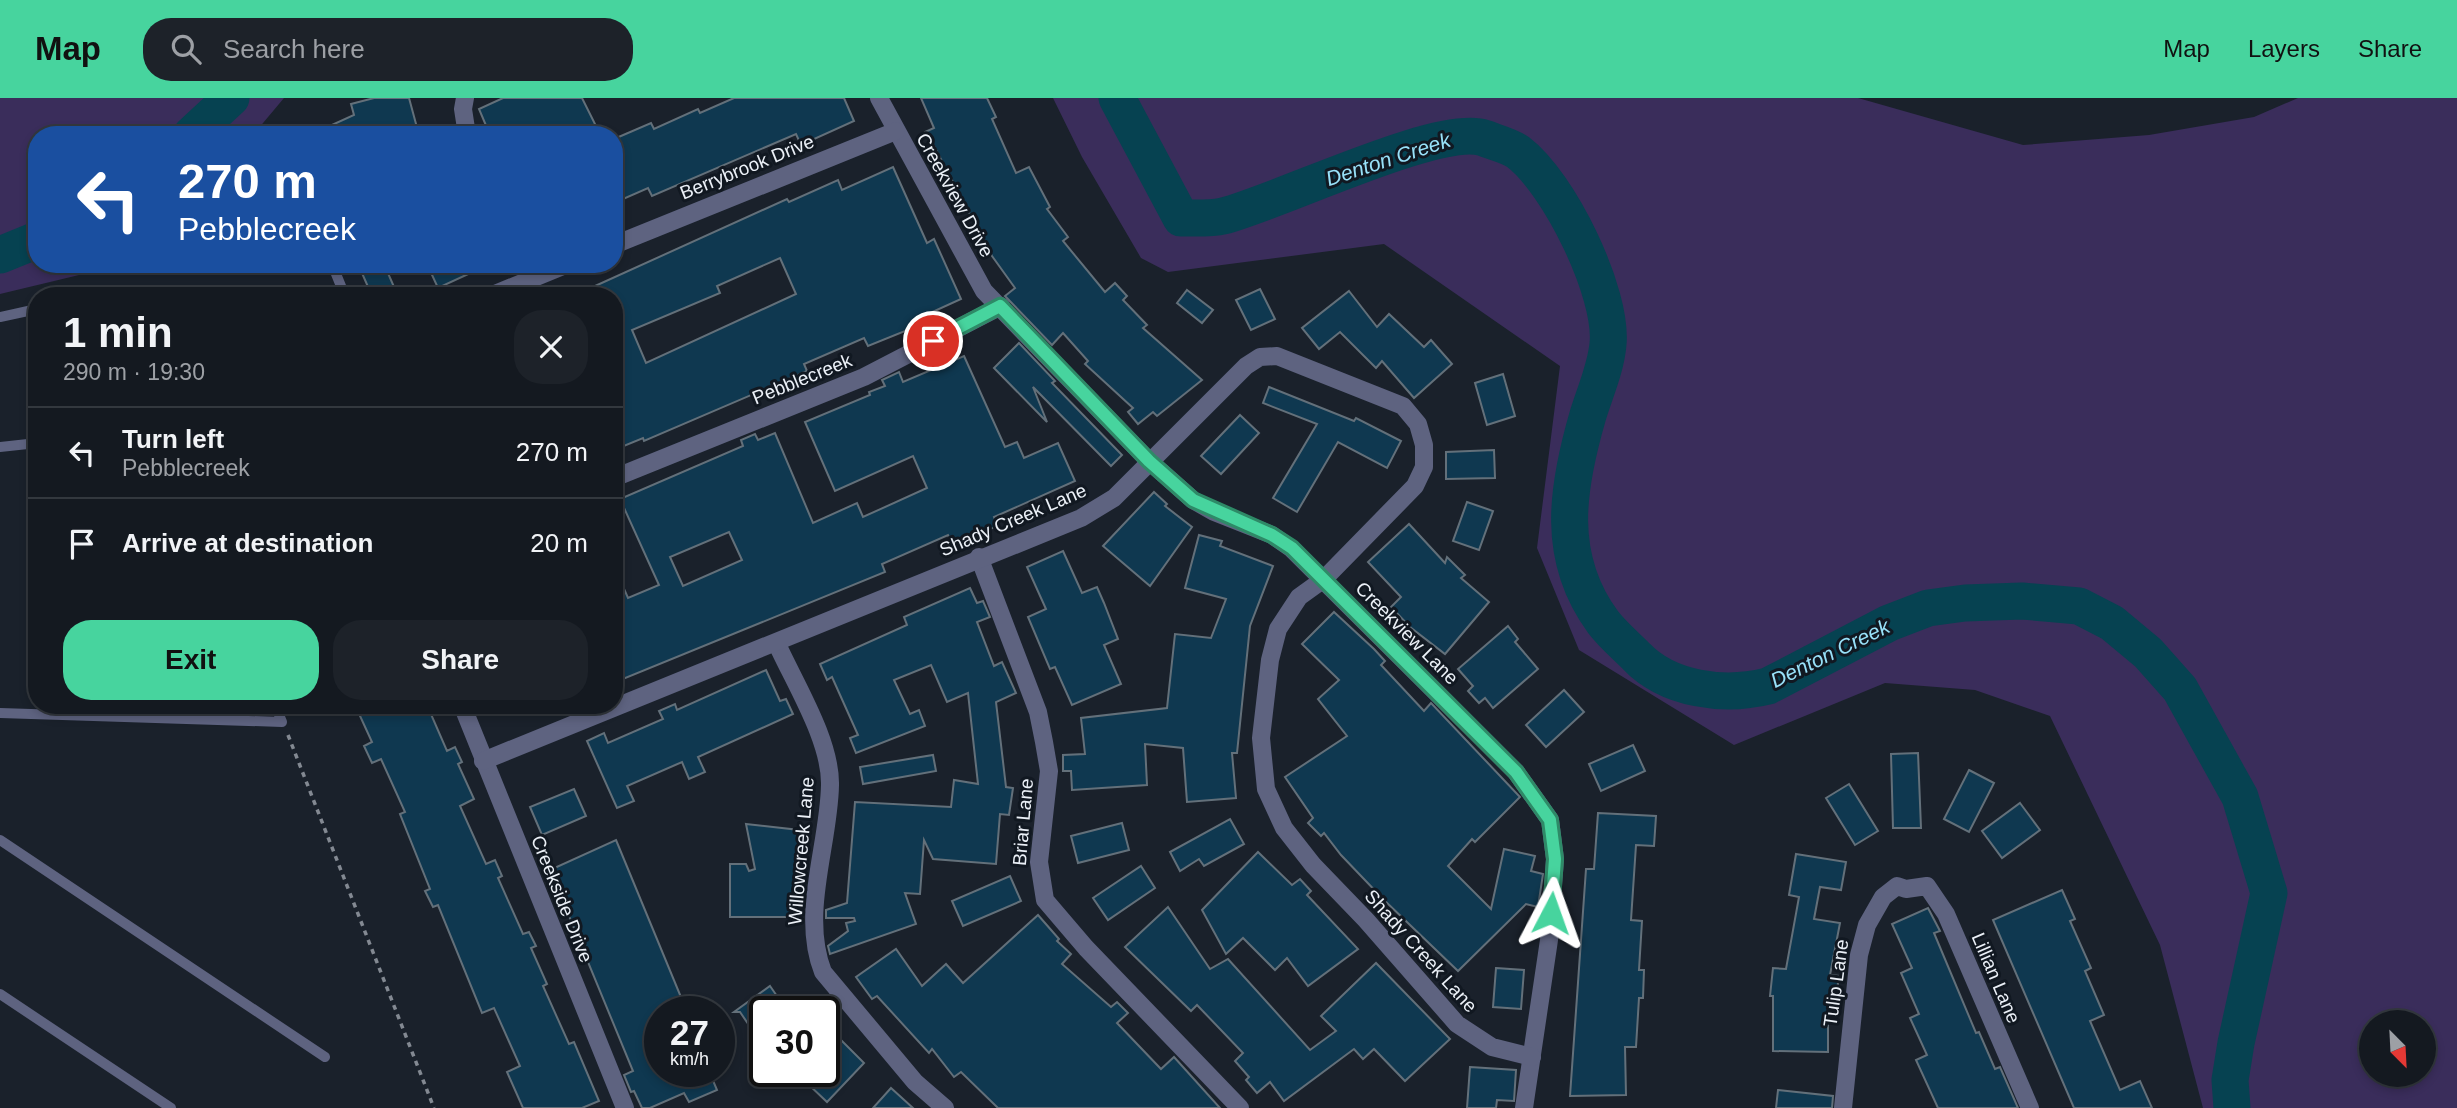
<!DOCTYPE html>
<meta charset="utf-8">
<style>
body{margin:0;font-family:Helvetica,sans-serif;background:#1d2229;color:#f1f3f6;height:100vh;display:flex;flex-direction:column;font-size:26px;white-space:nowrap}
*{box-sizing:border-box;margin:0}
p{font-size:23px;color:#9da0a5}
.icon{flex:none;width:38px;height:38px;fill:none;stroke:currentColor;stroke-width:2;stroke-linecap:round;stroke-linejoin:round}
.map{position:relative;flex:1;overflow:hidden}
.sheet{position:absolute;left:28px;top:189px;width:595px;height:427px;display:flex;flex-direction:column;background:#141920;border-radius:28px;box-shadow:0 4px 10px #0003,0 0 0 2px #33383e}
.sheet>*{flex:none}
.top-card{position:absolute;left:28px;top:28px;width:595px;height:147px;border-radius:28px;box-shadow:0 4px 10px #0003,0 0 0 2px #33383e;background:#1a4fa0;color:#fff;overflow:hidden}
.needle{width:46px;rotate:156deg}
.controls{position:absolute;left:2359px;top:912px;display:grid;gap:14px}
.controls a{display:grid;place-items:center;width:77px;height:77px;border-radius:50%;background:#141920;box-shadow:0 4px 10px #0003,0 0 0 2px #33383e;font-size:35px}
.speed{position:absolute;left:644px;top:898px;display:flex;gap:14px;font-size:35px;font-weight:700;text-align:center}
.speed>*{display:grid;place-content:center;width:91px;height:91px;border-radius:50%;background:#141920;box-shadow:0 4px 10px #0003,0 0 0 2px #33383e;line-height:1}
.speed small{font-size:18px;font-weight:400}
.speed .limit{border:4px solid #111;border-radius:10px;background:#fff;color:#111}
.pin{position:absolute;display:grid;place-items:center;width:60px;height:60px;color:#fff;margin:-30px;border:4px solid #fff;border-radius:50%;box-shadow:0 2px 7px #0007}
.me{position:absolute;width:77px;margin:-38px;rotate:4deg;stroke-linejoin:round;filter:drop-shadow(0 0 5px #0008)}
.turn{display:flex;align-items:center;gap:24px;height:147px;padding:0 35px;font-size:32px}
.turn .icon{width:91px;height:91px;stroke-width:2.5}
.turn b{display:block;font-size:49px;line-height:60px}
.round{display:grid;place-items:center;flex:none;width:74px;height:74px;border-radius:28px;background:#1d2229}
.headline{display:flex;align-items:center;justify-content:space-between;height:119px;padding:0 35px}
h1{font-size:42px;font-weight:800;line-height:52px}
.primary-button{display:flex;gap:14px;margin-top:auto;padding:14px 35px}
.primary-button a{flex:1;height:80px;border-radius:28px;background:#47d49e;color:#111;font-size:28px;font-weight:800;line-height:80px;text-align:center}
.primary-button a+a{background:#1d2229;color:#f1f3f6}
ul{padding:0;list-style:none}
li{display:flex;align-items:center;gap:21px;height:91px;padding:0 35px;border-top:2px solid #33383e}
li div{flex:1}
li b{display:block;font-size:26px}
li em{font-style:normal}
header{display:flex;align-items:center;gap:42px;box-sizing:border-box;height:98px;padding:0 35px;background:#47d49e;color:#111}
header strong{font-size:33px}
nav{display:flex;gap:38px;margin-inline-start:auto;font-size:24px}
.search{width:490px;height:63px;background:#1d2229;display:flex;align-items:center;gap:18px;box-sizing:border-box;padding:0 24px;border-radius:28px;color:#9da0a5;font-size:26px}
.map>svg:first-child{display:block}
.green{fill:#3a2d5b;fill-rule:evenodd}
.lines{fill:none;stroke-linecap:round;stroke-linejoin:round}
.river{stroke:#064251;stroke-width:37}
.building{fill:#0f3850;stroke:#63707a;stroke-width:2;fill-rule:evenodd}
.path{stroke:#838992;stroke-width:3.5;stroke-dasharray:5 5;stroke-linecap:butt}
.lane{stroke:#5e6380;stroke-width:10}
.street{stroke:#5e6380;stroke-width:18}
.route-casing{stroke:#2e8a67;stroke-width:18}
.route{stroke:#47d49e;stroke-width:12}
.labels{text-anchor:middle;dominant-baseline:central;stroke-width:6;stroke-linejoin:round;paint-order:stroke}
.street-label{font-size:19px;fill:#ebf0f7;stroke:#111821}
.water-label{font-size:21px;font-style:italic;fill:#98e1f9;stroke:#111821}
</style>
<header>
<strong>Map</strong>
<div class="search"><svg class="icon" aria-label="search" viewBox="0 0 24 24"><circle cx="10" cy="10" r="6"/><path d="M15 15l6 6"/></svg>Search here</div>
<nav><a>Map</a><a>Layers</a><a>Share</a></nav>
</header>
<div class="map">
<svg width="2457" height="1010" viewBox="0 0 2457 1010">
<rect width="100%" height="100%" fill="#1a212b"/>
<g class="green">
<polygon points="0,0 284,0 253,37 37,37 37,166 110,166 104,171 0,196"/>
<path d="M1053 0H1858L2023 47 2149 37 2254 19 2298 0H2457V1010H2203L2160 847 2050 618 1975 592 1885 585 1734 647 1579 552 1537 450 1560 268 1384 146 1168 174 1141 160 1082 59ZM2371 924H2424V976H2371Z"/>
</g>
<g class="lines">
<g class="river">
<path d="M1117 0 1181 120C1195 120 1210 121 1223 118 1279 104 1439 25 1484 40 1494 44 1510 48 1518 54 1559 85 1613 195 1608 246 1606 270 1595 294 1588 317 1567 389 1555 459 1603 524 1612 536 1625 547 1636 558 1668 592 1724 599 1768 588L1889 525 1928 510 1965 505 2022 503 2079 508 2112 525 2148 555 2180 591 2240 699 2269 795 2236 945 2230 982 2232 1010"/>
<polyline points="191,37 231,0"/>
<polyline points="0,157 37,142"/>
</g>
</g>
<g class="building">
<polygon points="374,0 409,0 419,37 310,37 354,17 351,6"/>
<polygon points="503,0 582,0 596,28 578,37 490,37 479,11"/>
<polygon points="734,0 844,0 854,23 801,47 796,36 652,98 648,90 614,105 614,41 651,25 654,31 698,11 700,15"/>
<polygon points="921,0 987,0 996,19 992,21 1016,75 1029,69 1050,109 1047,111 1068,139 1063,143 1105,194 1115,185 1127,198 1123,202 1147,227 1143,230 1202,282 1157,318 1153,314 1138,326 1128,314 1133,310 1085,266 1088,263 1063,235 1052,247 1005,198 1015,190 992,158 934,48 932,49 925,34 934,30"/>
<path d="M893 69 927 145 934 141 961 201 917 221 920 227 868 248 864 240 804 266 807 273 644 343 643 340 614 352V198H573L787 101 789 104 838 82 842 92ZM780 160 796 196 646 265 632 232 720 195 717 188Z"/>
<polygon points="358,166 384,166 398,198 372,198"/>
<polygon points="427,166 490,166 438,190"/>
<polygon points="1260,191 1275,221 1251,232 1236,202"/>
<polygon points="1187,192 1213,212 1202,225 1177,205"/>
<polygon points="1349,193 1377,229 1389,216 1424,249 1431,242 1452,266 1414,300 1382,263 1376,270 1340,234 1319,251 1302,230"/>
<polygon points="1019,245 1055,283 1052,285 1122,357 1111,368 1033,289 1047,324 994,270"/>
<path d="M964 258 1005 349 1017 344 1024 360 1058 345 1075 383 994 419 998 428 952 446 948 437 882 466 885 474 618 583 614 574V468L628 500 659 487 620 401 743 348 741 342 755 336 758 342 775 335 813 425 857 405 863 419 927 390 913 358 835 393 805 324 870 297 869 294 885 288 882 282 899 274 903 284ZM729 434 742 462 683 488 670 459Z"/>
<polygon points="1503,276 1515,318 1487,327 1475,285"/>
<polygon points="1269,289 1354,323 1356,320 1401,343 1387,370 1338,344 1297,414 1273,400 1317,326 1263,305"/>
<polygon points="1240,317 1259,335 1221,376 1201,358"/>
<polygon points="1494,352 1495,380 1446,381 1446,354"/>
<polygon points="1154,394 1167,406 1165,408 1192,429 1150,488 1103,448"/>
<polygon points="1467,404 1493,413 1479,452 1453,443"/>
<polygon points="1409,426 1445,465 1447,459 1465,477 1461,480 1489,504 1445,556 1410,529 1391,509 1401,499 1368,464"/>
<polygon points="1199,437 1222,443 1220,448 1273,468 1250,528 1237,655 1232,655 1236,700 1187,704 1183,650 1145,646 1147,687 1072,692 1071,673 1063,673 1063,657 1085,656 1081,620 1167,610 1175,536 1211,540 1226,501 1185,490"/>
<polygon points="1063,453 1082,495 1097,489 1104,505 1118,541 1104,547 1121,586 1072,607 1055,569 1050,571 1028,519 1046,511 1027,469"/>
<polygon points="970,490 977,505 983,503 990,519 977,524 994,568 1002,564 1016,595 996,604 1006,689 1013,690 1009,717 1000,716 996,766 933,761 924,742 920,796 905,795 916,826 830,856 828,848 848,833 846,825 855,823 854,820 826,820 826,812 847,805 855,704 951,709 954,682 978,686 968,595 947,604 931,567 894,582 910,616 919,612 925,628 856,655 850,640 858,637 832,579 827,582 820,566 907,527 904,519"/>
<polygon points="1334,514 1374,551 1385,563 1381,567 1424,613 1431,605 1520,699 1475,744 1472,741 1448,768 1491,811 1504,751 1535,758 1531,773 1543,776 1538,809 1526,806 1458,873 1384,802 1341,757 1324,735 1321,738 1308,725 1313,720 1285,679 1347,638 1318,601 1339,582 1302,546"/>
<polygon points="1508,528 1518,541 1515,544 1538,571 1493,610 1485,600 1479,605 1468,593 1473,588 1458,571"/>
<polygon points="766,572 780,603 786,601 793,616 698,659 705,674 689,681 682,664 627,688 634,703 617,710 587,643 604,635 608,645 663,621 659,613 675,606 677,612"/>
<polygon points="1564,592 1584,614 1546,649 1526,627"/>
<polygon points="355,607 427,607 447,653 455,649 462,664 458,666 474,701 460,708 486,766 495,762 502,778 498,780 523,836 529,834 536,848 531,850 547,886 543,888 569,946 574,944 599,1003 582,1010 523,1010 507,974 520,968 494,910 482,915 438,807 433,809 425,793 430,791 400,716 405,714 381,661 372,665 364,648 372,644"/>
<polygon points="1633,647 1645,673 1601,693 1589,666"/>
<polygon points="1918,655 1921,730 1893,730 1891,656"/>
<polygon points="933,657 936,673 863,686 860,669"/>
<polygon points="1969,672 1994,685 1969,734 1944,721"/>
<polygon points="1849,686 1878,733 1855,747 1826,700"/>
<polygon points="574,691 586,718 542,737 530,709"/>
<polygon points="2020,705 2040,732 2002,760 1982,733"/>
<polygon points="1598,715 1656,718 1654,748 1636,747 1631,822 1642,823 1639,872 1644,872 1643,900 1639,900 1636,949 1625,949 1626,997 1570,998 1586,771 1594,771"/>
<polygon points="1230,721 1244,746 1204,768 1199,761 1180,773 1170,754"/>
<polygon points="1122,725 1129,752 1078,765 1071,738"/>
<polygon points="746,726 808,733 804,785 798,785 798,819 730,819 730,766 746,766 749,773 755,771"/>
<polygon points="616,742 683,904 660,914 660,973 709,973 717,992 689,1004 684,995 650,1010 642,1010 634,993 631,994 624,977 633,973 550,772"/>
<polygon points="1258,754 1292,787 1300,781 1311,793 1307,797 1358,851 1308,888 1287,860 1275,872 1243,840 1226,856 1202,812"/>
<polygon points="1796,756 1846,764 1841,792 1820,789 1814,821 1840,825 1830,877 1839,878 1835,906 1828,905 1828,954 1773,953 1773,898 1770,898 1773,870 1786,871 1799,799 1789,797"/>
<polygon points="1141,768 1155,790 1108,822 1093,800"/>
<polygon points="1010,778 1021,803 963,828 952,803"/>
<polygon points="2062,792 2075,821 2070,823 2091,870 2085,873 2104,917 2090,923 2120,992 2140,983 2152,1010 2074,1010 1993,822"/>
<polygon points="1168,809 1210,871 1228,861 1310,952 1336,933 1321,918 1376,865 1450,941 1405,983 1374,951 1363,961 1354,951 1284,1003 1270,984 1257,995 1246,982 1249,979 1235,963 1243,955 1197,907 1191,913 1125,849"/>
<polygon points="1928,810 1940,833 1934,835 1976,935 1979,934 1995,971 2000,969 2018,1010 1938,1010 1916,962 1927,957 1910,920 1919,916 1901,875 1912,870 1892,826"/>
<polygon points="1038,817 1059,841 1057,843 1071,856 1062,866 1111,909 1117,904 1128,915 1117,925 1161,971 1174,959 1220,1010 998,1010 961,974 954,979 932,951 929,955 877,898 872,901 856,879 896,851 922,888 946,866 963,885"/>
<polygon points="1496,870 1524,872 1521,911 1493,909"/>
<polygon points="770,888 788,914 765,914 765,925 753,933 740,914 734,914"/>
<polygon points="824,925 864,965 827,1004 807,985 819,973 824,973"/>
<polygon points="1470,969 1516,972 1514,1003 1497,1002 1496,1010 1467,1010"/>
<polygon points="891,990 913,1010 873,1010"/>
<polygon points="1778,992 1833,998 1832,1010 1776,1010"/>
</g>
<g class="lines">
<polyline class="path" points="288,637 434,1010"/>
<g class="lane">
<polyline points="332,166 345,198"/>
<polyline points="0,219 37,211"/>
<polyline points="0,349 37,345"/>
<polyline points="0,615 282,624 275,607"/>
<polyline points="0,742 325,959"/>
<polyline points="0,896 171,1010"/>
</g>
<g class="street">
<polyline points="465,0 463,11 467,37"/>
<polyline points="879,0 984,193 1149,363 1193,402 1214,414 1272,437 1292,451 1516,674 1550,722 1555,761 1549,842 1524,1010"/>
<polyline points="614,147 896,33"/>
<polyline points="490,198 568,166"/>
<polyline points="614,380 864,279 1001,208"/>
<polyline points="979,459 1038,614 1044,644 1049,673 1039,764 1045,802 1086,850 1240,1010"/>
<path d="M777 546C795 586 831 643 830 687 829 747 800 816 823 874L915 984 945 1010"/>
<polyline points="462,607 625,1010"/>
<polyline points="483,663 1081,420 1114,400 1246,268 1260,259 1277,258 1403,308 1418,326 1424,347 1424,369 1415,388 1324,481 1299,499 1278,531 1270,562 1261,640 1266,691 1284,730 1313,767 1366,822 1457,926 1492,949 1532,959"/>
<polyline points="1843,1010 1859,857 1867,827 1883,799 1897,788 1906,791 1927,788 1946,816 2030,1010"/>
</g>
</g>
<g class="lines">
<g class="route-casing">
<polyline id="route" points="933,243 1000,208 1149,363 1193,402 1272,437 1292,450 1516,674 1550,722 1555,761 1551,815"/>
</g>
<use href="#route" class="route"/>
</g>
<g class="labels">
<g class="street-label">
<text transform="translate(747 69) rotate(-22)">Berrybrook Drive</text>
<text transform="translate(955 97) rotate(61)">Creekview Drive</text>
<text transform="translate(802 281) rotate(-22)">Pebblecreek</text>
<text transform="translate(1013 422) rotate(-23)">Shady Creek Lane</text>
<text transform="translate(1407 535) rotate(45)">Creekview Lane</text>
<text transform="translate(1023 724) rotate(-85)">Briar Lane</text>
<text transform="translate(801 753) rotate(-85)">Willowcreek Lane</text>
<text transform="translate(562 801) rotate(68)">Creekside Drive</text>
<text transform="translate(1421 853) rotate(48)">Shady Creek Lane</text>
<text transform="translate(1996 880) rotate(67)">Lillian Lane</text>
<text transform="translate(1836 885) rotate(-82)">Tulip Lane</text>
</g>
<g class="water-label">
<text transform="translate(1388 61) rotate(-18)">Denton Creek</text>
<text transform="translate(1830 555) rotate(-26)">Denton Creek</text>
</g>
</g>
</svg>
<div class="controls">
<a><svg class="needle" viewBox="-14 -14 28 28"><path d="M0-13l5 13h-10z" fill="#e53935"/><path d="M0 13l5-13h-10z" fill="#9da0a5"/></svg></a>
</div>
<div class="speed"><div>27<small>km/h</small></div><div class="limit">30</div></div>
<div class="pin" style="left:933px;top:243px;background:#d93025"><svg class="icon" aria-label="arrive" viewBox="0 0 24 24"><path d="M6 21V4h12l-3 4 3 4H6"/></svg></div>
<svg class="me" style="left:1551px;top:815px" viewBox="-20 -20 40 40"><path d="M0-17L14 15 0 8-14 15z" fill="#47d49e" stroke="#fff" stroke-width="4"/></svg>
<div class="top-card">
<div class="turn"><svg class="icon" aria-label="left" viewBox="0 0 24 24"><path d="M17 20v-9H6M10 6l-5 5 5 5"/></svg><div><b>270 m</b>Pebblecreek</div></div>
</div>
<section class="sheet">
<div class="headline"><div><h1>1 min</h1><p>290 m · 19:30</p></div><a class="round"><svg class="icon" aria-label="close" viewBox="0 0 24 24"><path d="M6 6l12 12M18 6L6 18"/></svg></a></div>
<ul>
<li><svg class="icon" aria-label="left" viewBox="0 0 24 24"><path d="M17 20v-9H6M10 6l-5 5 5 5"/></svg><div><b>Turn left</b><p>Pebblecreek</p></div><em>270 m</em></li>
<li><svg class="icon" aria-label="arrive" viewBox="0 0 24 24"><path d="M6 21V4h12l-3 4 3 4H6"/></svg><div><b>Arrive at destination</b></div><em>20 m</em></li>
</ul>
<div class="primary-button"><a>Exit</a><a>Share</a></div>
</section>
</div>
